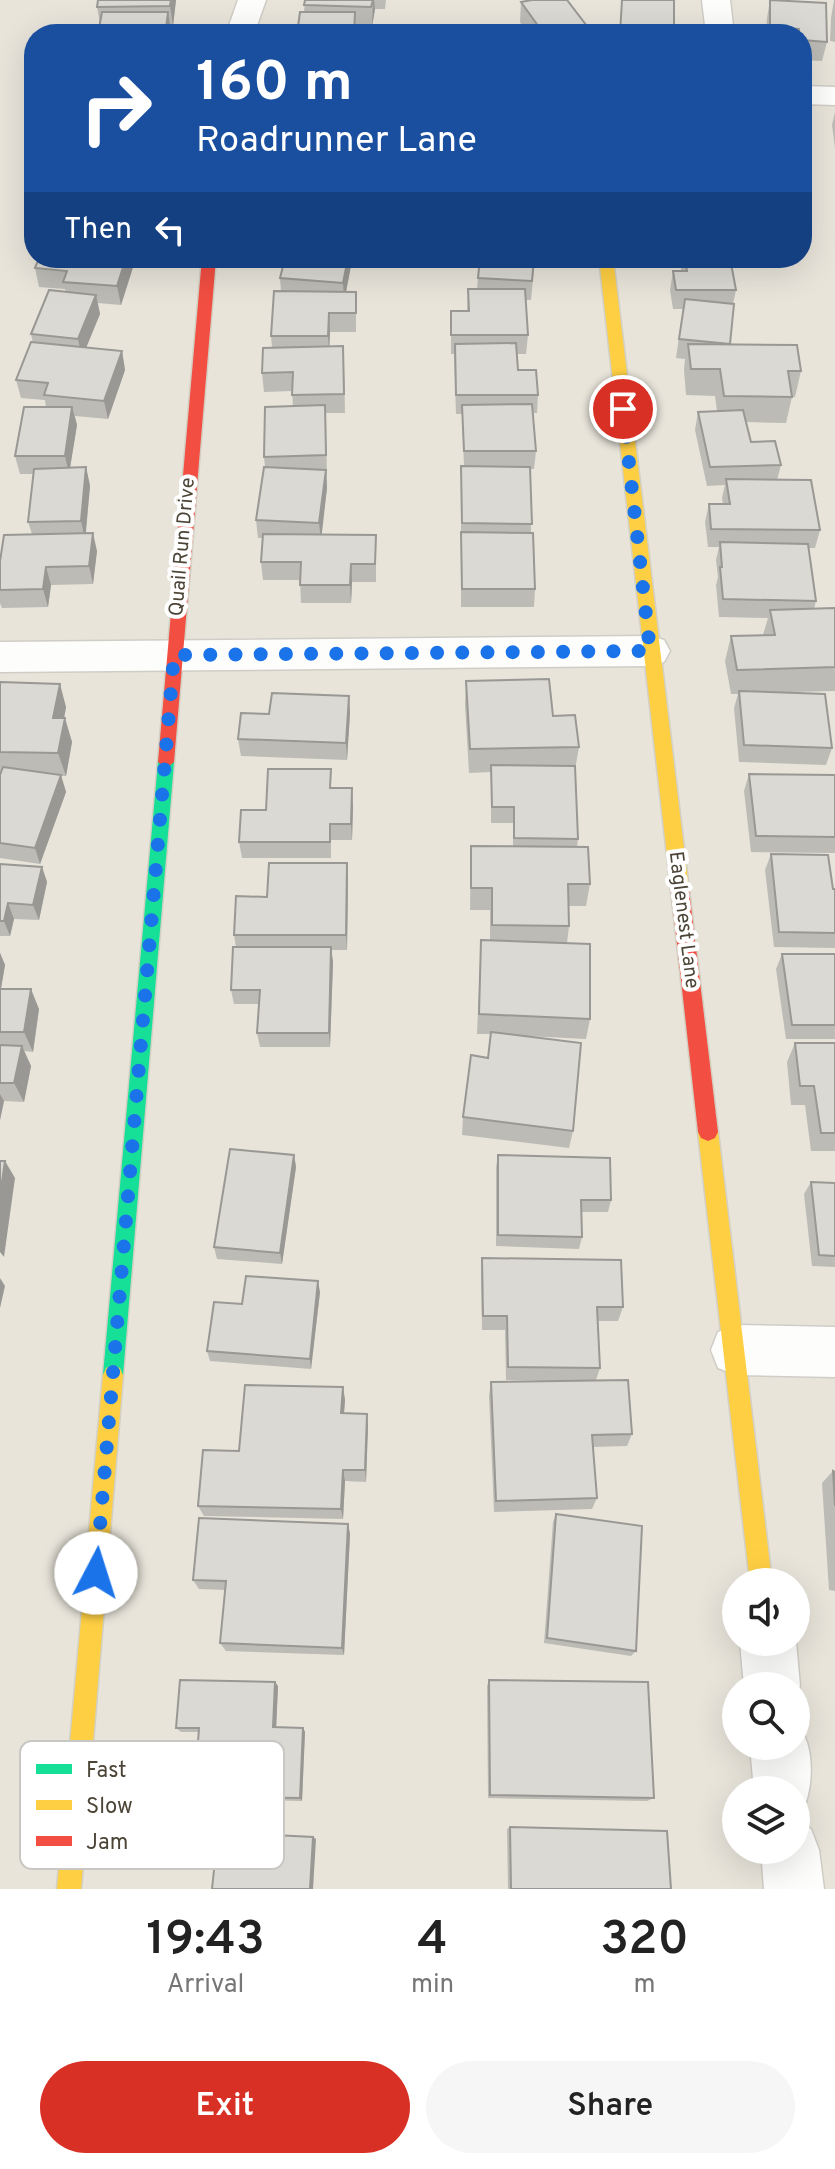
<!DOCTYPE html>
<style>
body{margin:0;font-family:Overpass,sans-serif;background:#f6f6f6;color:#222;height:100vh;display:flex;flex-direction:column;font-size:30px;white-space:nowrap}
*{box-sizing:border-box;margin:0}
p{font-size:26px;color:#767676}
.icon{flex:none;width:44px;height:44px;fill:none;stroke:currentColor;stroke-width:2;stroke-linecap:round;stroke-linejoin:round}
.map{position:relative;height:1889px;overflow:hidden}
.drawer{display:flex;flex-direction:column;background:#fff;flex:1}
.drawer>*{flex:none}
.top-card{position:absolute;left:24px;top:24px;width:788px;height:244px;border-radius:32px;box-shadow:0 8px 32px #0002;background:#1a4fa0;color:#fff;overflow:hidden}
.tools{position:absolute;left:722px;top:1568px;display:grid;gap:16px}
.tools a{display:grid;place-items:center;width:88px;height:88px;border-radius:50%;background:#fff;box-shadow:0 8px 32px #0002;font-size:40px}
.pin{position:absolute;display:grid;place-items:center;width:68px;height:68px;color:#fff;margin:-34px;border:4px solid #fff;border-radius:50%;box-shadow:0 2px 8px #0007}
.me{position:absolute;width:88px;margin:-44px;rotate:5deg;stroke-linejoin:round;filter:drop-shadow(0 0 6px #0008)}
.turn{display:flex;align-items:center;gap:28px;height:168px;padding:0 40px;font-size:36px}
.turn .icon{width:104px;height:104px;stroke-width:2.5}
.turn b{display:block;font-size:56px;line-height:68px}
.then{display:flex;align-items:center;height:76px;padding:0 40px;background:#0003;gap:16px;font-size:30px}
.eta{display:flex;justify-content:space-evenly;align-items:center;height:136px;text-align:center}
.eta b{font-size:48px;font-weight:600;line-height:56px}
.cta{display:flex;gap:16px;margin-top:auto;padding:16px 40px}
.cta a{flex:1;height:92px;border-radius:48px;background:#d93025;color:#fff;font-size:32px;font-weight:600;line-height:92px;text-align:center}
.cta a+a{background:#f6f6f6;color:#222}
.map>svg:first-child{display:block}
.residential{fill:#e8e4da;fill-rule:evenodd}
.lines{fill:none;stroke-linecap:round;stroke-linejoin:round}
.street-casing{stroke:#d0cdc7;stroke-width:3}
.fast-casing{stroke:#d3d0c3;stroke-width:3}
.slow-casing{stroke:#d3d0c3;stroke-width:3}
.jam-casing{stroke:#d3d0c3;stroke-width:3}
.street{fill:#fdfdfc;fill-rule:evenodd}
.fast{fill:#16e098;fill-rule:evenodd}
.slow{fill:#ffcf43;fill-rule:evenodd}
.jam{fill:#f24e42;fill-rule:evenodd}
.wall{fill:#bcbbb5}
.shaded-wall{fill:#999894}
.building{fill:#dbd9d3;stroke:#999894;stroke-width:2}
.route{stroke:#1a73e8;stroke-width:14;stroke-dasharray:0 25.2}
.labels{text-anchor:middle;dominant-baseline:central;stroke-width:8;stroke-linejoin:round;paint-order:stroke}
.street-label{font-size:20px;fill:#4c4537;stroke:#fff}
.key{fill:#fff;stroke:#c9c7c3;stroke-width:2}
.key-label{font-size:22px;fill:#4c4537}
</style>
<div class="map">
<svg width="835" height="1889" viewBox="0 0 835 1889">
<rect width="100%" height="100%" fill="#f3f2ed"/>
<path class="residential" d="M0 0H835V1889H0ZM34 34H802V258H34ZM736 1582H796V1642H736ZM736 1686H796V1746H736ZM736 1790H796V1850H736Z"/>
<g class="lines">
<g class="street-casing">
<g id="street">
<polygon points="238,0 266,0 254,34 226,34"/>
<polygon points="702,0 730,0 734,34 706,34"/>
<polygon points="802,86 835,87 835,105 802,104"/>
<polygon points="650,636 664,640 670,651 664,662 650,666 0,672 0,642"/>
<polygon points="736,1325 835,1327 835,1377 736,1375 718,1368 711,1350 718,1332"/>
<polygon points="740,1642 796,1642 800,1686 796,1696 796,1686 744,1686"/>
<path d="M796 1724C816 1743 813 1788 803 1810L796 1814V1790H754L750 1746H796Z"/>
<polygon points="796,1823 811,1829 819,1850 824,1889 764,1889 761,1850 796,1850"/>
</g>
</g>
<g class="fast-casing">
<polygon id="fast" points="166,755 174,762 123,1375 120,1382 113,1385 106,1382 103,1375 158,762"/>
</g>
<g class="slow-casing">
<g id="slow">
<polygon points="599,258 613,258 689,890 686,895 674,895 671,890"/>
<polygon points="708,1123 715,1126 718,1132 772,1582 750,1582 698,1132 701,1126"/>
<polygon points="113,1365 120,1368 123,1375 81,1889 57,1889 103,1375 106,1368"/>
</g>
</g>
<g class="jam-casing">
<g id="jam">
<polygon points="202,258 216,258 174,762 166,769 158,762"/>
<polygon points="680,883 686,885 689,890 718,1132 715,1138 708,1141 701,1138 698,1132 671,890 674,885"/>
</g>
</g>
<use href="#street" class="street"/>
<use href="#fast" class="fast"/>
<use href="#slow" class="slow"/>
<use href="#jam" class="jam"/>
</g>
<g class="wall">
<polygon points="98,0 176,0 173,26 170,26 171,34 98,34 100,24 97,7"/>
<polygon points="305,0 386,0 385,9 375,9 372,27 356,26 304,12"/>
<polygon points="622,0 674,0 673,34 619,34"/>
<polygon points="770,0 827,42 822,61 802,60 802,34 766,34 767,18"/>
<polygon points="834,0 835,0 835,42 830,41 831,18"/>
<polygon points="521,2 593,34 528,34 520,22"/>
<polygon points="835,112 835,148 832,125"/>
<polygon points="285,258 352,258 346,292 356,292 356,332 330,332 329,346 344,365 345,413 326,413 327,488 321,534 376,535 376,582 352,582 351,603 301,603 300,580 263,580 261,562 263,538 258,538 256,520 265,467 264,457 293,406 292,391 264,392 262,373 272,347 271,336 281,291 280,278"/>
<polygon points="535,258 531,300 526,300 528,335 526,354 517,354 518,370 538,395 537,413 533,413 536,451 534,469 530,469 531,533 535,589 534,607 461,607 461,466 464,466 462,414 456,414 454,354 451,354 451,311 467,311 468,289 477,289 478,278"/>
<polygon points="681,258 730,258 736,290 733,304 730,344 801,371 795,397 792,397 786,423 746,422 751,442 781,465 777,480 820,530 815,548 809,548 816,601 814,609 835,608 835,691 792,692 832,748 826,765 739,762 734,708 738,694 731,694 725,661 731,636 763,635 768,618 719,617 716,585 718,577 716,560 719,547 708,547 705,522 709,504 723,504 722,498 725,485 707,486 695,430 698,412 717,411 715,396 686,395 684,370 685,359 676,358 683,309 673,309 670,290 673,271 681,271"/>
<polygon points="135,261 121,305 98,303 100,314 86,347 122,351 125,370 108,419 75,416 77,425 70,468 86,467 90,486 86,533 97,551 93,584 51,585 48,607 2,608 0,603 0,561 32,534 28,522 34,474 20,474 15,456 46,407 45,400 21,398 16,380 33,343 31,334 66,292 65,289 39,287 35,268"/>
<polygon points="466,681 553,716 579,747 575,770 578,839 577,847 590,884 586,906 569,906 569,926 567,943 590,1019 586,1039 527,1036 573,1131 569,1148 462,1135 463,1117 488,1058 491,1034 477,1034 481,940 490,940 490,910 470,910 471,846 513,846 513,823 491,823 491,772 469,773 465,705"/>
<polygon points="0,682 66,707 64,718 72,742 66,776 61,776 66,792 40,864 0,858"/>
<polygon points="349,696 350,713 347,760 241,756 238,739 269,714"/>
<polygon points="749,774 835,775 835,853 751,852 744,791"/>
<polygon points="332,788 353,805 352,840 331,840 331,858 242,858 239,842 266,810"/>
<polygon points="771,854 833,889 835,889 835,948 774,947 765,870"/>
<polygon points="347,863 348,878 347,950 331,950 333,962 330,1047 260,1047 257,1033 259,1004 234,1004 231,990 236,947 234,935 267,897"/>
<polygon points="0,864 42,867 47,882 39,920 14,919 10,936 0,936"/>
<polygon points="0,953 5,965 1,989 39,1009 33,1052 24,1051 31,1066 24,1102 4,1101 0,1120"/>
<polygon points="782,954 835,954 835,1039 786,1039 776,969"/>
<polygon points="795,1043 835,1043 835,1151 811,1151 805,1105 791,1105 787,1062"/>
<polygon points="294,1155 296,1167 282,1264 217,1259 214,1247"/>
<polygon points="498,1155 611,1200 608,1212 582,1212 582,1237 579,1249 496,1246 496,1167"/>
<polygon points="811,1182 835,1183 835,1267 812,1266 804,1194"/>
<polygon points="482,1258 623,1307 618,1321 597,1321 600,1368 596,1380 632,1434 627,1446 593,1447 597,1498 592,1509 494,1512 489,1396 491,1382 568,1381 506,1380 505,1330 482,1330 481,1274"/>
<polygon points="320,1292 311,1369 210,1361 207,1351 242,1304"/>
<polygon points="343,1387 345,1400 344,1413 367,1414 368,1426 366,1482 345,1481 343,1519 204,1516 198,1506 239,1451"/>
<polygon points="833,1471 835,1472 835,1591 829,1590 822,1483"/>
<polygon points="556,1514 636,1651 631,1656 544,1643 553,1522"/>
<polygon points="348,1524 350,1534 344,1655 226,1651 220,1643 225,1590 199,1589 193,1580"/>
<polygon points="489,1680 654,1798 647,1801 488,1798 487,1686"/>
<polygon points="278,1686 276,1728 303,1728 305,1732 302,1801 199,1799 194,1796 199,1732 181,1732 176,1728"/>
<polygon points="510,1827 671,1889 508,1889 507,1829"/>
</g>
<g class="shaded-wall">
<polygon points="171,0 176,0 173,26 170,6"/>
<polygon points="373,0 374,0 375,9 372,27"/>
<polygon points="168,12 171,31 171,34 167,34 166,29"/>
<polygon points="126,258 134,258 135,261 121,305 117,286"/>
<polygon points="348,258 352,258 352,261 344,302 343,283"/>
<polygon points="96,295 100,314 82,358 78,339"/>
<polygon points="329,313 330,332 329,355 328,336"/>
<polygon points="122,351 125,370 108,419 104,401"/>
<polygon points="72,407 77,425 69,474 65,456"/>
<polygon points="86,467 90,486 85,539 81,521"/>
<polygon points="326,470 327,488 321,541 319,523"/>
<polygon points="93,533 97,551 93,584 89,566"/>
<polygon points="351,564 352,582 351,603 350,585"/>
<polygon points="46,567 51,585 48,607 43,589"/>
<polygon points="60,684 66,707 60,741 53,718"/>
<polygon points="349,696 350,713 347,760 346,743"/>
<polygon points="65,718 72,742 66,776 58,753"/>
<polygon points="61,775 66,792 40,864 35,848"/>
<polygon points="352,788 353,805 352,840 351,824"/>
<polygon points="347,863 348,878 347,950 346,935"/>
<polygon points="42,867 47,882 39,920 33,905"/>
<polygon points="8,903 14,919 10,936 4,921"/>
<polygon points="331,947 333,962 330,1047 329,1033"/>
<polygon points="0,953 5,965 0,994"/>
<polygon points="31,989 39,1009 33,1052 24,1032"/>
<polygon points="22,1046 31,1066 24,1102 14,1083"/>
<polygon points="0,1094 4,1101 0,1120"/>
<polygon points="294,1155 296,1167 282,1264 280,1253"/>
<polygon points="5,1161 15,1178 4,1257 0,1252 0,1195"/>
<polygon points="0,1278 5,1286 0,1308"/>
<polygon points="318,1281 320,1292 311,1369 310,1359"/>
<polygon points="343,1387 345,1400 343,1426 341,1413"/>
<polygon points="367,1414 368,1426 366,1482 365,1470"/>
<polygon points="343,1470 345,1481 343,1519 341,1509"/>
<polygon points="348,1524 350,1534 344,1655 342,1648"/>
<polygon points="275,1682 278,1686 276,1731 273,1727"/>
<polygon points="303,1728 305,1732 302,1801 300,1798"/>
<polygon points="313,1837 316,1839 313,1889 310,1889"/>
</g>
<g class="building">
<polygon points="98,0 171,0 170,6 97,7"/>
<polygon points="305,0 373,0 371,7 304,5"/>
<polygon points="532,0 567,0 593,34 544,34 521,2"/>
<polygon points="622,0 674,0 674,32 646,31 646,34 620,34"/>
<polygon points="770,0 826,3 827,42 802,40 802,34 799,34 799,29 770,27"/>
<polygon points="102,12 168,12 166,29 137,29 136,34 98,34"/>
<polygon points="300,12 355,12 354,34 297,34"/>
<polygon points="476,30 488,34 471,34"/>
<polygon points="39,258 126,258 117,286 63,282 67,271 35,268"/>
<polygon points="285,258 348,258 343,283 280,278"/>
<polygon points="480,258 534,258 532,281 478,278"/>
<polygon points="685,258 730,258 736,290 676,290 673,271 687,271"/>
<polygon points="468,289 525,289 528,335 451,335 451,311 469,311"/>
<polygon points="49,290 96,295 78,339 31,334"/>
<polygon points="274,291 356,292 356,313 329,313 328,336 271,336"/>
<polygon points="685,299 734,304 730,344 679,339"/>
<polygon points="31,342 122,351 104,401 44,395 48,383 16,380"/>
<polygon points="516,343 518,370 536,370 538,395 456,395 455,344"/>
<polygon points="688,344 797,345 801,371 788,371 792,397 724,396 720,369 691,369"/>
<polygon points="343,346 344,394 292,395 293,372 262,373 263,348"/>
<polygon points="532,404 536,451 464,451 462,405"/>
<polygon points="325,405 326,455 264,457 265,407"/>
<polygon points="24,407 72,407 65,456 15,456"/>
<polygon points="743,410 751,442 775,441 781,465 710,467 698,412"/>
<polygon points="461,466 530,467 532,524 462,523"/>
<polygon points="86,467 81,521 28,522 34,469"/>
<polygon points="264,467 326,470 319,523 256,520"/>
<polygon points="726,479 811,480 820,530 711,529 709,504 730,504"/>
<polygon points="461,532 533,533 535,589 462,589"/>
<polygon points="93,533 89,566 46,567 43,589 0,590 0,561 4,535"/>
<polygon points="263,534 376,535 375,564 351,564 350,585 300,585 301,562 261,562"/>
<polygon points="720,542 808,544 816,601 723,599 720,567 722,567"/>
<polygon points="835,608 835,667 737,670 731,636 775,635 770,610"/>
<polygon points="549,679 553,716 575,715 579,747 470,749 466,681"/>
<polygon points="0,682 60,684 53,718 65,718 58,753 0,752"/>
<polygon points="739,691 825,694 832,748 744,745"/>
<polygon points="272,693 349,696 346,743 238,739 241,713 269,714"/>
<polygon points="491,765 575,766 578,839 514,838 514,807 492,807"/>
<polygon points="3,767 61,775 35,848 0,843 0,775"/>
<polygon points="268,769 331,769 330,788 352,788 351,824 330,824 330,842 239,842 241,810 266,810"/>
<polygon points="749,774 835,775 835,837 756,836"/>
<polygon points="471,846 588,847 590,884 568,884 569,926 492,925 492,888 471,888"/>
<polygon points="771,854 828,855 833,889 835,889 835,933 779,932"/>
<polygon points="269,863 347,863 346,935 234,935 236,896 267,897"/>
<polygon points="0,864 42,867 33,905 8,903 4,921 0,921"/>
<polygon points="481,940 590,944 590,1019 479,1014"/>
<polygon points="233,947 331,947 329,1033 257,1033 260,990 231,990"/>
<polygon points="782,954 835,954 835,1025 792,1025"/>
<polygon points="0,989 31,989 24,1032 0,1032"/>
<polygon points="491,1032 581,1043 573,1131 463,1117 471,1055 488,1058"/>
<polygon points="795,1043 835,1043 835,1133 821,1133 814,1086 800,1086"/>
<polygon points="0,1045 22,1046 14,1083 0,1083"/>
<polygon points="230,1149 294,1155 280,1253 214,1247"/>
<polygon points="498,1155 610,1158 611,1200 581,1200 582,1237 498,1235"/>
<polygon points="0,1161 5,1161 0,1195"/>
<polygon points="811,1182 835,1183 835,1256 819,1255"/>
<polygon points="482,1258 621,1260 623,1307 597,1307 600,1368 508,1367 507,1316 483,1316"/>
<polygon points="246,1276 318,1281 310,1359 207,1351 214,1302 242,1304"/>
<polygon points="628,1380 632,1434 592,1435 597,1498 496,1501 491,1382"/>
<polygon points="245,1385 343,1387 341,1413 367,1414 365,1470 343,1470 341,1509 198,1506 203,1450 239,1451"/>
<polygon points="833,1471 835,1472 835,1506"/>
<polygon points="556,1514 642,1526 636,1651 547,1638"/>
<polygon points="199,1518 348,1524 342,1648 220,1643 226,1581 193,1580"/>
<polygon points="180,1680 275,1682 273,1727 303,1728 300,1798 194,1796 199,1728 176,1728"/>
<polygon points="489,1680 648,1682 654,1798 490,1795"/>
<polygon points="510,1827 667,1831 671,1889 511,1889"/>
<polygon points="218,1832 313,1837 310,1889 212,1889"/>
</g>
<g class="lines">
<polyline class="route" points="96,1573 174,655 650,651 623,409"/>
</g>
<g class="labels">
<g class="street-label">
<text transform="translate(183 547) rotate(-85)">Quail Run Drive</text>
<text transform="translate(683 920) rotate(83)">Eaglenest Lane</text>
</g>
</g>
<rect x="20" y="1741" width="264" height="128" rx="12" class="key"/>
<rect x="36" y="1764" width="36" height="10" fill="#16e098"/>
<rect x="36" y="1800" width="36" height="10" fill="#ffcf43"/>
<rect x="36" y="1836" width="36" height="10" fill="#f24e42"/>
<g class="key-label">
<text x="86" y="1777">Fast</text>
<text x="86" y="1813">Slow</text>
<text x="86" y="1849">Jam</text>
</g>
</svg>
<div class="tools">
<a><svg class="icon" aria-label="sound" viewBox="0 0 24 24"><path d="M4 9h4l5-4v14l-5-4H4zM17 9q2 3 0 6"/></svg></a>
<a><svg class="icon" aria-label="search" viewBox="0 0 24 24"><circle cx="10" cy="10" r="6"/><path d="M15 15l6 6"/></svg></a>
<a><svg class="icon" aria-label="layers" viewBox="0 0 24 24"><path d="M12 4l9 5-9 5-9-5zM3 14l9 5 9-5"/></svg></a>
</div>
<div class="pin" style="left:623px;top:409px;background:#d93025"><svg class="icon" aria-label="arrive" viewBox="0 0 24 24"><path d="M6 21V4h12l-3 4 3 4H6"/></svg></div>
<svg class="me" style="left:96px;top:1573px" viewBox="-20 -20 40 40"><circle r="19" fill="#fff"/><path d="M0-13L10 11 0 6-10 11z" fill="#1a73e8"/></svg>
<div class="top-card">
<div class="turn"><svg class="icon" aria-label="right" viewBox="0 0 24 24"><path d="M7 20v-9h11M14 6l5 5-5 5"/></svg><div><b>160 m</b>Roadrunner Lane</div></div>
<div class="then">Then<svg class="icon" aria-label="left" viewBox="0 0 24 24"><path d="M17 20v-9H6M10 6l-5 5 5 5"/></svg></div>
</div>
</div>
<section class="drawer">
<div class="eta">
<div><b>19:43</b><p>Arrival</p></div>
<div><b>4</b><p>min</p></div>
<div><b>320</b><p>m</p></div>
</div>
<div class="cta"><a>Exit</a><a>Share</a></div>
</section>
